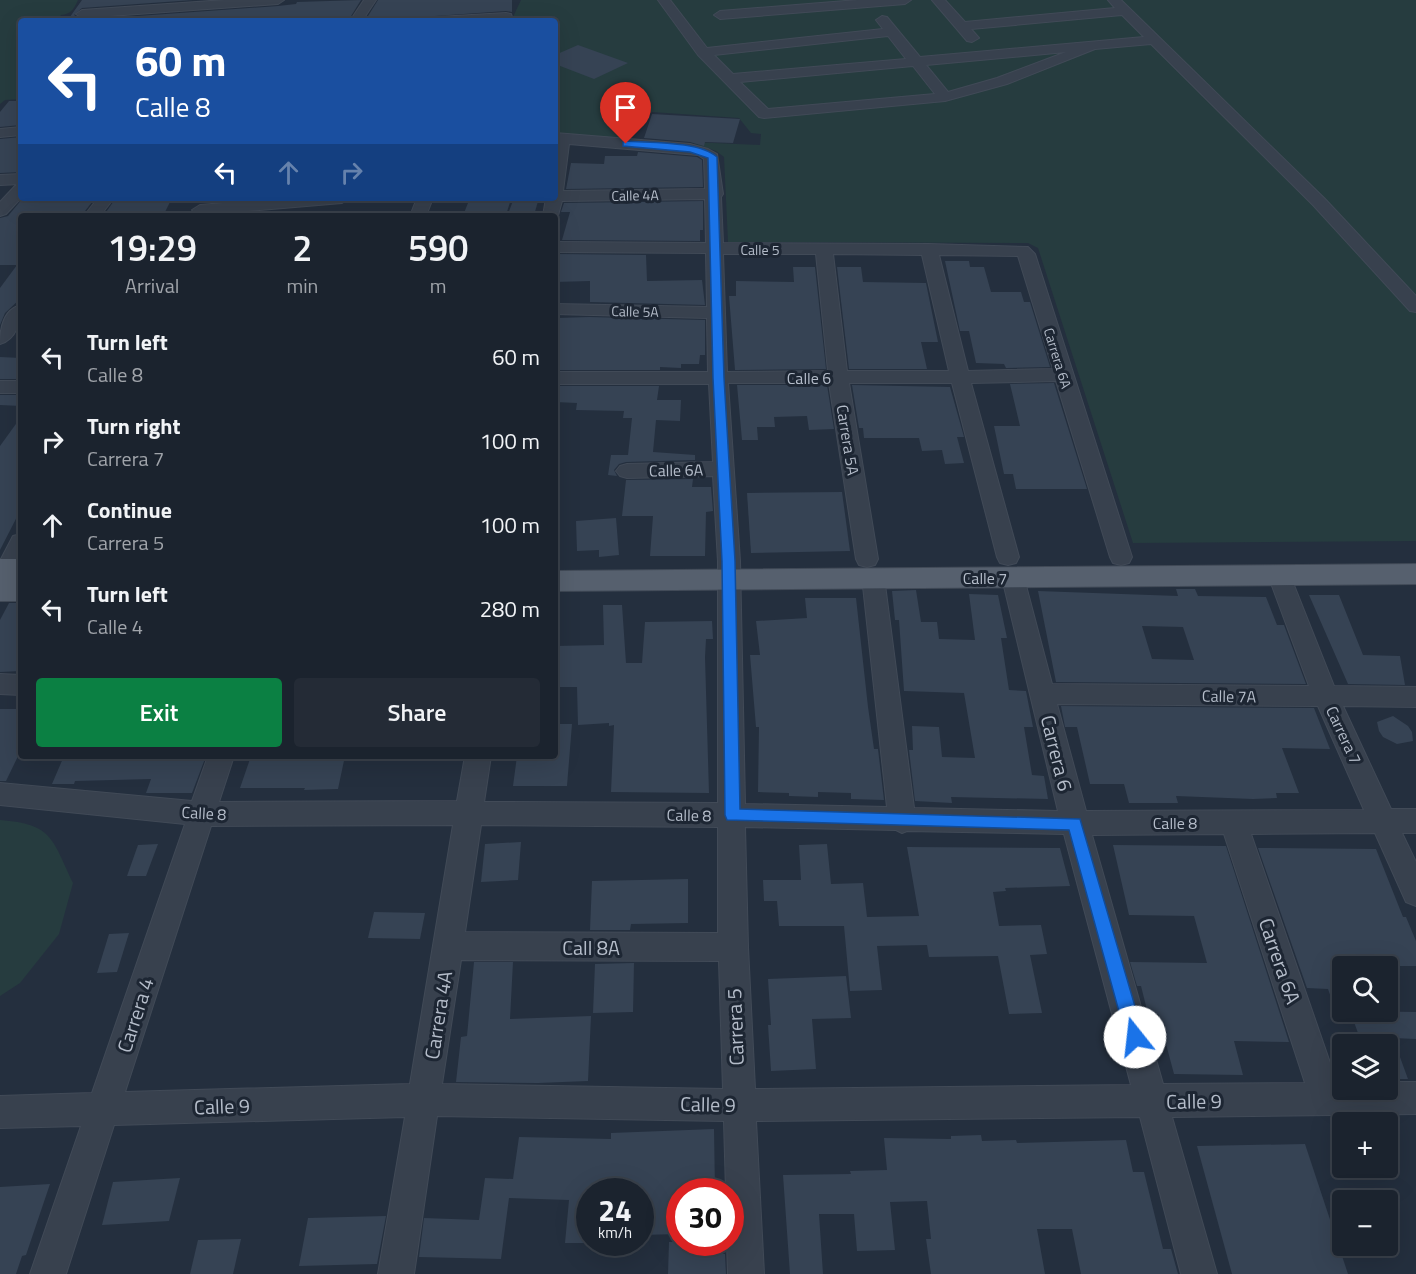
<!DOCTYPE html>
<meta charset="utf-8">
<style>
body{margin:0;font-family:"Titillium Web",sans-serif;background:#242b36;color:#f1f3f6;height:100vh;display:flex;flex-direction:column;font-size:22px;white-space:nowrap}
*{box-sizing:border-box;margin:0}
p{font-size:20px;color:#a0a4aa}
.icon{flex:none;width:33px;height:33px;fill:none;stroke:currentColor;stroke-width:2;stroke-linecap:round;stroke-linejoin:round}
.map{position:relative;flex:1;overflow:hidden}
.drawer{position:absolute;left:18px;top:213px;width:540px;height:546px;display:flex;flex-direction:column;background:#1b232e;border-radius:6px;box-shadow:0 6px 24px #0002,0 0 0 2px #39404a}
.drawer>*{flex:none}
.top-card{position:absolute;left:18px;top:18px;width:540px;height:183px;border-radius:6px;box-shadow:0 6px 24px #0002,0 0 0 2px #39404a;background:#1a4fa0;color:#fff;overflow:hidden}
.tools{position:absolute;left:1332px;top:956px;display:grid;gap:12px}
.tools a{display:grid;place-items:center;width:66px;height:66px;border-radius:6px;background:#1b232e;box-shadow:0 6px 24px #0002,0 0 0 2px #39404a;font-size:30px}
.speed{position:absolute;left:576px;top:1178px;display:flex;gap:12px;font-size:30px;font-weight:700;text-align:center}
.speed>*{display:grid;place-content:center;width:78px;height:78px;border-radius:50%;background:#1b232e;box-shadow:0 6px 24px #0002,0 0 0 2px #39404a;line-height:1}
.speed small{font-size:15px;font-weight:400}
.speed .limit{border:9px solid #d22;background:#fff;color:#111}
.pin{position:absolute;display:grid;place-items:center;width:51px;height:51px;color:#fff;margin:-62px -26px;border-radius:50% 50% 50% 0;rotate:-45deg;box-shadow:0 0 6px #0007}
.pin .icon{rotate:45deg}
.me{position:absolute;width:66px;margin:-33px;rotate:344deg;stroke-linejoin:round;filter:drop-shadow(0 0 4px #0008)}
.turn{display:flex;align-items:center;gap:21px;height:126px;padding:0 18px;font-size:27px}
.turn .icon{width:78px;height:78px;stroke-width:2.5}
.turn b{display:block;font-size:42px;line-height:51px}
.lanes{display:flex;align-items:center;height:57px;padding:0 18px;background:#0003;justify-content:center;gap:30px;direction:ltr}
.lanes .off{opacity:.35}
.eta{display:flex;justify-content:space-evenly;align-items:center;height:102px;text-align:center}
.eta b{font-size:36px;font-weight:600;line-height:42px}
.primary-button{display:flex;gap:12px;margin-top:auto;padding:12px 18px}
.primary-button a{flex:1;height:69px;border-radius:6px;background:#0b8043;color:#fff;font-size:24px;font-weight:600;line-height:69px;text-align:center}
.primary-button a+a{background:#242b36;color:#f1f3f6}
ul{padding:0;list-style:none}
li{display:flex;align-items:center;gap:18px;height:84px;padding:0 18px}
li div{flex:1}
li b{display:block;font-size:22px}
li em{font-style:normal}
.map>svg:first-child{display:block}
.green{fill:#263c3f}
.building{fill:#364354;fill-rule:evenodd}
.lines{fill:none;stroke-linecap:round;stroke-linejoin:round}
.minor-casing{stroke:#414a57;stroke-width:2}
.major-casing{stroke:#414a57;stroke-width:2}
.minor{fill:#38414e;fill-rule:evenodd}
.major{fill:#56606e;fill-rule:evenodd}
.route{fill:#1a73e8;stroke:#114b97;stroke-width:1.5}
.labels{text-anchor:middle;dominant-baseline:central;stroke-width:6;stroke-linejoin:round;paint-order:stroke}
.far-street-label{font-size:14px;fill:#b4bcc9;stroke:#1d2633}
.street-label{font-size:16px;fill:#b4bcc9;stroke:#1d2633}
.near-street-label{font-size:20px;fill:#b4bcc9;stroke:#1d2633}
</style>
<div class="map">
<svg width="1416" height="1274" viewBox="0 0 1416 1274">
<rect width="100%" height="100%" fill="#242f3e"/>
<g class="green">
<path d="M0 0H78C74 9 71 14 61 15L57 21H21V99L5 100 0 104Z"/>
<polygon points="521,0 1416,0 1416,541 1133,543 1038,248 1028,243 728,242 724,157 716,151 690,142 760,145 761,134 751,133 739,118 652,112 634,123 630,143 555,136 555,21 512,19"/>
<path d="M0 820C53 824 52 839 73 883L59 934 20 983 0 996Z"/>
</g>
<g class="building">
<polygon points="82,0 193,0 82,8 74,15 82,20 278,6 296,4 297,2 361,0 348,21 67,21"/>
<polygon points="378,0 512,0 512,12 506,11 365,21"/>
<polygon points="578,45 628,63 594,79 555,64 555,55"/>
<polygon points="9,101 21,101 21,125 0,127 0,112"/>
<polygon points="652,114 740,119 733,143 705,142 704,146 690,142 644,138"/>
<polygon points="21,137 21,172 0,173 0,139"/>
<polygon points="638,152 697,157 702,160 703,187 566,189 571,163 604,164 605,156 637,156"/>
<polygon points="23,198 95,198 82,215 21,216 21,298 5,313 0,325 0,288 17,265 0,265 0,218 8,216"/>
<polygon points="116,198 172,198 164,214 104,215"/>
<polygon points="470,198 493,198 511,199 506,215 464,213"/>
<polygon points="514,198 539,198 534,215 508,214"/>
<polygon points="703,201 703,230 700,230 700,241 562,240 570,212 561,212 564,203"/>
<polygon points="558,254 646,255 647,281 702,280 705,305 590,302 590,281 555,282"/>
<polygon points="945,261 969,261 970,267 984,267 991,292 1021,292 1024,302 1030,302 1050,367 1006,368 1004,364 976,363 969,331 960,331"/>
<polygon points="793,267 815,267 826,369 735,370 729,296 736,296 736,281 794,282"/>
<polygon points="837,267 861,267 863,282 926,283 938,342 921,342 927,369 849,369"/>
<polygon points="589,317 705,320 705,355 700,355 699,364 681,364 681,368 660,367 660,370 555,370 557,318"/>
<polygon points="0,357 21,358 21,379 0,379"/>
<polygon points="1054,383 1087,489 1016,489 1013,474 1004,474 994,426 1020,426 1010,384"/>
<polygon points="737,385 827,385 834,429 809,430 807,416 774,417 775,427 757,427 758,440 742,440"/>
<polygon points="852,385 950,387 964,437 957,437 964,463 945,464 942,450 922,451 919,438 864,438 863,428 859,428"/>
<polygon points="555,386 659,386 657,400 681,400 680,421 656,420 653,452 695,455 695,460 626,462 619,464 614,470 617,476 608,475 611,455 628,455 632,418 623,418 624,411 576,410 577,403 555,402"/>
<polygon points="0,395 21,395 21,406 0,405"/>
<polygon points="21,417 21,509 0,550 0,446"/>
<polygon points="693,479 692,487 711,487 713,511 706,512 705,556 650,556 653,516 622,516 626,480"/>
<polygon points="842,492 850,551 751,553 747,493"/>
<polygon points="616,518 619,555 599,557 599,550 577,551 576,521"/>
<path d="M1176 589H1195L1198 596 1266 597 1277 625H1284L1306 684 1056 682 1038 591 1178 596ZM1142 626 1183 627 1194 660 1152 659Z"/>
<polygon points="916,590 921,622 937,622 939,639 975,640 969,594 998,595 1007,638 1001,638 1009,690 1026,691 1033,727 1024,727 1032,775 1044,776 1048,799 951,797 952,803 915,801 909,750 913,750 912,726 939,727 942,757 975,758 964,693 904,691 899,620 895,620 892,591"/>
<polygon points="1309,595 1339,595 1363,655 1400,656 1405,685 1348,684"/>
<polygon points="805,598 856,598 868,707 874,749 878,749 884,800 851,799 851,793 818,792 818,797 789,796 789,793 758,792 759,727 756,727 750,655 760,655 756,621 807,618"/>
<polygon points="9,603 21,603 21,671 0,672 0,620"/>
<polygon points="603,605 622,605 626,663 642,663 645,622 712,621 713,639 706,639 705,657 709,793 611,792 614,725 609,726 609,723 578,725 577,687 555,687 555,646 604,645"/>
<polygon points="1061,706 1314,708 1330,749 1282,748 1299,793 1276,793 1277,798 1253,799 1176,796 1178,803 1129,803 1124,784 1090,784 1077,727 1065,727"/>
<polygon points="0,709 21,709 21,750 6,781 0,781"/>
<polygon points="1393,716 1408,726 1412,732 1413,741 1397,744 1383,737 1379,731 1377,722"/>
<polygon points="555,724 572,724 567,786 513,786 517,756 555,756"/>
<polygon points="64,756 206,756 192,793 146,793 151,779 75,781 74,784 52,784"/>
<polygon points="251,756 345,756 338,789 304,790 305,788 240,788"/>
<polygon points="521,842 518,880 481,882 485,844"/>
<polygon points="158,844 146,876 127,876 138,845"/>
<polygon points="827,844 831,884 863,883 867,917 919,916 907,847 1060,848 1070,886 1005,888 1006,891 993,892 999,926 1041,925 1047,954 1030,955 1042,1013 1009,1014 998,956 929,957 927,945 877,946 882,990 850,991 844,926 779,926 777,901 764,901 763,880 801,880 799,845"/>
<polygon points="1113,845 1226,846 1289,1042 1234,1041 1243,1075 1174,1074 1158,1014 1148,1014 1141,986 1137,986 1130,962 1207,963 1194,916 1129,915"/>
<polygon points="1258,848 1376,849 1403,917 1406,917 1416,941 1416,966 1342,966 1342,1024 1340,1024 1328,989 1307,988"/>
<polygon points="688,879 688,923 631,924 630,930 590,930 592,881"/>
<polygon points="374,912 425,913 420,939 368,938"/>
<polygon points="129,933 117,972 97,973 109,934"/>
<polygon points="474,962 513,962 510,1019 591,1016 588,1081 538,1083 456,1082 461,1037 467,1036"/>
<polygon points="634,963 633,1012 593,1013 595,964"/>
<polygon points="846,976 851,1018 812,1019 816,1069 771,1071 768,1025 771,1025 768,979"/>
<polygon points="1350,1011 1416,1012 1416,1039 1393,1038 1408,1079 1388,1079 1388,1044 1362,1044"/>
<polygon points="714,1129 715,1191 680,1191 680,1234 640,1235 640,1191 590,1191 590,1243 565,1243 569,1200 509,1198 501,1259 419,1257 424,1218 479,1220 485,1178 513,1179 519,1137 611,1139 611,1133"/>
<polygon points="981,1135 982,1141 1016,1140 1017,1143 1126,1140 1133,1172 1144,1172 1163,1249 1171,1249 1178,1274 1081,1274 1072,1229 1037,1229 1045,1274 931,1274 926,1239 931,1239 927,1201 890,1202 895,1250 857,1251 854,1214 819,1214 823,1274 790,1274 783,1175 851,1174 850,1171 887,1170 884,1138 951,1139 951,1136"/>
<polygon points="1305,1144 1348,1274 1232,1274 1197,1146"/>
<polygon points="180,1178 169,1221 102,1225 113,1182"/>
<polygon points="50,1184 26,1255 22,1256 16,1274 0,1274 0,1187"/>
<polygon points="386,1216 377,1264 299,1266 308,1218"/>
<polygon points="241,1239 233,1274 190,1274 198,1240"/>
<polygon points="669,1242 716,1242 717,1254 725,1254 726,1274 668,1274"/>
</g>
<g class="lines">
<g class="minor-casing">
<g id="minor">
<polygon points="225,0 284,0 278,4 82,18 76,14 82,10"/>
<polygon points="364,0 376,0 362,21 350,21"/>
<path d="M658 0H670L707 48 883 29 876 20 882 16 887 17 920 57 1144 37 1122 15 971 29 979 38 972 42 967 41 932 0H945L965 22 1115 8 1108 0H1121L1325 199 1416 296V312L1410 311 1313 205 1151 44 1095 49 1007 84 945 101 764 118 759 117 698 55ZM888 36 906 59 733 74 714 55ZM1066 52 997 78 948 92 926 65ZM913 66 935 94 768 109 740 82Z"/>
<polygon points="858,0 911,0 905,4 720,19 714,15 720,11"/>
<polygon points="506,13 511,14 512,17 511,20 432,21 438,17"/>
<polygon points="21,127 21,135 0,137 0,129"/>
<path d="M555 133 690 144 708 149 717 154 723 194 721 197 723 243 929 244 1028 247 1035 254 1132 557 1129 563 1121 565 1113 563 1110 557 1056 381 971 383 1019 557 1016 563 1008 565 1000 563 997 557 952 383H849L878 559 875 565 867 567 859 565 856 559 829 383H728L740 561 745 804 887 807 862 577 865 571 873 569 881 571 884 577 914 808 1058 811 1002 578 1005 572 1013 570 1021 572 1024 578 1052 684 1309 686 1268 575 1271 569 1279 567 1287 569 1290 575 1334 686 1416 687V707L1343 706 1391 809H1416V833H1402L1416 862V906L1406 902 1375 833 1251 834 1337 1083H1342V1089H1388V1082H1416V1114L1172 1117 1217 1274H1181L1140 1117 756 1121 764 1274H728L727 1242H730V1191H726L724 1121 437 1116 414 1274H378L405 1117 114 1125 66 1274H30L81 1126 0 1128V1096L92 1093 185 824 0 805V783L192 801 208 756H234L219 802 457 801 465 756H491L484 802 718 803V561L713 476 627 478 620 476 616 471 620 466 627 464 713 462 709 384H555V372H708L707 318 555 314V304L707 307 706 253 555 252V242L706 243 705 199 562 201 557 219 555 220V216H543L546 198H555ZM569 144 698 155 704 159 705 189 563 191ZM723 254H816L828 371 727 372ZM833 254 922 255 949 371H847ZM939 255 1018 256 1053 369 968 371ZM1057 704 1318 706 1364 810 1086 811ZM453 825 410 1084 125 1092 211 826ZM481 825 718 827V933L465 932ZM745 827 896 830 902 833 907 831 1064 834 1131 1085 755 1089 748 947ZM1224 834 1305 1083 1163 1084 1092 835ZM461 960 719 961 723 1089 442 1084Z"/>
<polygon points="21,174 21,184 0,185 0,175"/>
<polygon points="21,184 21,198 6,214 0,216 0,202 15,186"/>
<polygon points="98,198 114,198 100,216 84,216"/>
<polygon points="284,198 350,198 342,203 200,215 192,210 200,205"/>
<polygon points="417,198 433,198 426,216 410,216"/>
<path d="M21 305C21 320 17 339 0 344 0 328 4 309 21 305Z"/>
<rect x="0" y="381" width="21" height="12"/>
<path d="M21 534C21 549 23 562 15 575L7 577 0 575V561L13 536Z"/>
<polygon points="0,674 21,675 21,695 0,694"/>
</g>
</g>
<g class="major-casing">
<g id="major">
<rect x="0" y="559" width="21" height="20"/>
<polygon points="1416,564 1416,584 555,591 555,571"/>
<rect x="0" y="579" width="21" height="22"/>
</g>
</g>
<use href="#minor" class="minor"/>
<use href="#major" class="major"/>
</g>
<path class="route" d="M626 141C651 143 699 141 717 157L724 378 735 561 740 809 1080 819 1144 1037 1142 1044 1135 1046 1129 1044 1126 1037 1069 830 727 820 725 815 722 561 713 378 708 158 690 152 623 146V142Z"/>
<g class="labels">
<g class="far-street-label">
<text transform="translate(635 195) rotate(-1)">Calle 4A</text>
<text x="760" y="249">Calle 5</text>
<text transform="translate(635 311) rotate(1)">Calle 5A</text>
<text transform="translate(1058 358) rotate(73)">Carrera 6A</text>
</g>
<g class="street-label">
<text x="809" y="378">Calle 6</text>
<text transform="translate(848 440) rotate(81)">Carrera 5A</text>
<text transform="translate(676 470) rotate(-1)">Calle 6A</text>
<text x="985" y="578">Calle 7</text>
<text transform="translate(1229 696) rotate(1)">Calle 7A</text>
<text transform="translate(1344 735) rotate(65)">Carrera 7</text>
<text transform="translate(204 813) rotate(3)">Calle 8</text>
<text transform="translate(689 815) rotate(1)">Calle 8</text>
<text x="1175" y="823">Calle 8</text>
</g>
<g class="near-street-label">
<text transform="translate(1057 753) rotate(76)">Carrera 6</text>
<text x="591" y="947">Call 8A</text>
<text transform="translate(1280 961) rotate(71)">Carrera 6A</text>
<text transform="translate(135 1015) rotate(-72)">Carrera 4</text>
<text transform="translate(438 1015) rotate(-81)">Carrera 4A</text>
<text transform="translate(735 1027) rotate(-92)">Carrera 5</text>
<text transform="translate(1194 1101) rotate(-1)">Calle 9</text>
<text transform="translate(708 1104) rotate(1)">Calle 9</text>
<text transform="translate(222 1106) rotate(-2)">Calle 9</text>
</g>
</g>
</svg>
<div class="tools">
<a><svg class="icon" aria-label="search" viewBox="0 0 24 24"><circle cx="10" cy="10" r="6"/><path d="M15 15l6 6"/></svg></a>
<a><svg class="icon" aria-label="layers" viewBox="0 0 24 24"><path d="M12 4l9 5-9 5-9-5zM3 14l9 5 9-5"/></svg></a>
<a>+</a>
<a>−</a>
</div>
<div class="speed"><div>24<small>km/h</small></div><div class="limit">30</div></div>
<div class="pin" style="left:626px;top:144px;background:#d93025"><svg class="icon" aria-label="arrive" viewBox="0 0 24 24"><path d="M6 21V4h12l-3 4 3 4H6"/></svg></div>
<svg class="me" style="left:1135px;top:1037px" viewBox="-20 -20 40 40"><circle r="19" fill="#fff"/><path d="M0-13L10 11 0 6-10 11z" fill="#1a73e8"/></svg>
<div class="top-card">
<div class="turn"><svg class="icon" aria-label="left" viewBox="0 0 24 24"><path d="M17 20v-9H6M10 6l-5 5 5 5"/></svg><div><b>60 m</b>Calle 8</div></div>
<div class="lanes"><svg class="icon" aria-label="left" viewBox="0 0 24 24"><path d="M17 20v-9H6M10 6l-5 5 5 5"/></svg><svg class="icon off" aria-label="ahead" viewBox="0 0 24 24"><path d="M12 20V5M6 11l6-6 6 6"/></svg><svg class="icon off" aria-label="right" viewBox="0 0 24 24"><path d="M7 20v-9h11M14 6l5 5-5 5"/></svg></div>
</div>
<section class="drawer">
<div class="eta">
<div><b>19:29</b><p>Arrival</p></div>
<div><b>2</b><p>min</p></div>
<div><b>590</b><p>m</p></div>
</div>
<ul>
<li><svg class="icon" aria-label="left" viewBox="0 0 24 24"><path d="M17 20v-9H6M10 6l-5 5 5 5"/></svg><div><b>Turn left</b><p>Calle 8</p></div><em>60 m</em></li>
<li><svg class="icon" aria-label="right" viewBox="0 0 24 24"><path d="M7 20v-9h11M14 6l5 5-5 5"/></svg><div><b>Turn right</b><p>Carrera 7</p></div><em>100 m</em></li>
<li><svg class="icon" aria-label="ahead" viewBox="0 0 24 24"><path d="M12 20V5M6 11l6-6 6 6"/></svg><div><b>Continue</b><p>Carrera 5</p></div><em>100 m</em></li>
<li><svg class="icon" aria-label="left" viewBox="0 0 24 24"><path d="M17 20v-9H6M10 6l-5 5 5 5"/></svg><div><b>Turn left</b><p>Calle 4</p></div><em>280 m</em></li>
</ul>
<div class="primary-button"><a>Exit</a><a>Share</a></div>
</section>
</div>
